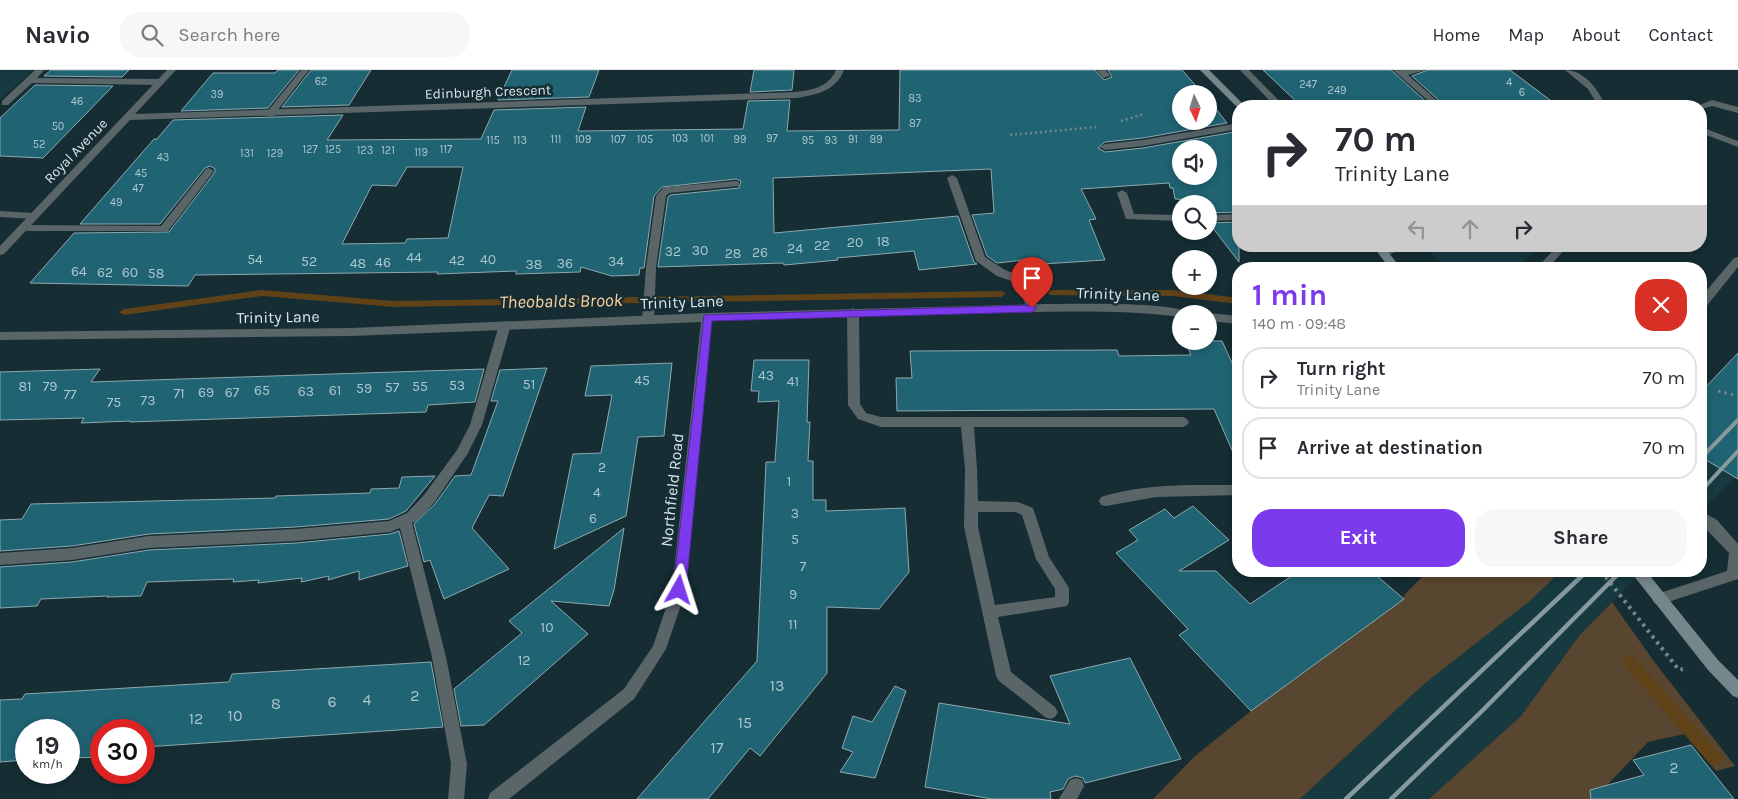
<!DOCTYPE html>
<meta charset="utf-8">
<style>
body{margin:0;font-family:Karla,sans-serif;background:#f7f7f7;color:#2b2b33;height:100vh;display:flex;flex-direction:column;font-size:19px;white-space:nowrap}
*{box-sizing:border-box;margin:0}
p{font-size:16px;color:#7c7c81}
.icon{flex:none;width:28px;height:28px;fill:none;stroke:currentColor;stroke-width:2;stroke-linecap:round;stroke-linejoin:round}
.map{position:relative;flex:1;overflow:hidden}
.drawer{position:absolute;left:1232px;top:192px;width:475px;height:315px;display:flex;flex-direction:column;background:#fff;border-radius:20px;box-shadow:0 2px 8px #0003}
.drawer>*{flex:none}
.guide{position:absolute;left:1232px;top:30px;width:475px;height:152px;border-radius:20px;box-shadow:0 2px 8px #0003;background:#fff;color:#2b2b33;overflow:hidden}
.needle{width:32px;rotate:176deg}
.buttons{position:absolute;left:1172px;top:15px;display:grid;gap:10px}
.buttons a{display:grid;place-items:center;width:45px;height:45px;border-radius:50%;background:#fff;box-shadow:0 2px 8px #0003;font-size:25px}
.speed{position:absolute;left:15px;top:649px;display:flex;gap:10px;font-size:25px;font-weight:700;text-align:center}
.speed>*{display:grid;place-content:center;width:65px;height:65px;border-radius:50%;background:#fff;box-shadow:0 2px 8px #0003;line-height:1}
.speed small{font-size:12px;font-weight:400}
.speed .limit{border:8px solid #d22;background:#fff;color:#111}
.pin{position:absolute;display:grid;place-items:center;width:42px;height:42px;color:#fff;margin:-51px -21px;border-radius:50% 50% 50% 0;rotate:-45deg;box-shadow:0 0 5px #0007}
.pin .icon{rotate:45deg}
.me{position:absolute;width:55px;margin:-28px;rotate:6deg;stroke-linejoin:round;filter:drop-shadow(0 0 4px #0008)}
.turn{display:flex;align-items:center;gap:18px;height:105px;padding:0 20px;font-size:22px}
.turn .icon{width:65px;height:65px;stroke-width:2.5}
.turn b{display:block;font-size:35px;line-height:42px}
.lanes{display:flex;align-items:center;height:48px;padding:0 20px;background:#0003;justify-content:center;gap:25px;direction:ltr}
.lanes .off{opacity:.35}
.round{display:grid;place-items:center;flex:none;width:52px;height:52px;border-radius:20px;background:#f7f7f7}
.summary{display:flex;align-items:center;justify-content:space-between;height:85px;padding:0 20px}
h1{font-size:30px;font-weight:700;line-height:38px;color:#7c3aed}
.button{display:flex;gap:10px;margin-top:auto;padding:10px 20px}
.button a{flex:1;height:58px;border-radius:20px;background:#7c3aed;color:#fff;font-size:20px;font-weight:700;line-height:58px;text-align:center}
.button a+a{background:#f7f7f7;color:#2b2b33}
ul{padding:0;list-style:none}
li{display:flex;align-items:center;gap:15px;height:62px;margin:0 10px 8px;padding:0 10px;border:2px solid #e1e1e2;border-radius:20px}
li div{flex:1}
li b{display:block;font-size:19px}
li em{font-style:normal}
header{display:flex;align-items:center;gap:30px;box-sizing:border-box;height:70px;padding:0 25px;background:#fff;border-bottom:1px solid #e1e1e2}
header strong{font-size:24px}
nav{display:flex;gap:28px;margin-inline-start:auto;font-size:18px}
.search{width:350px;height:45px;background:#f7f7f7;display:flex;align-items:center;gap:12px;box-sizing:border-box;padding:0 18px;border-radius:20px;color:#7c7c81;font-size:19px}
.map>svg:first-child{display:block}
.built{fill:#173940}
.green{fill:#584630}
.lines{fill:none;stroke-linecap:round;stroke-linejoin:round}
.stream{fill:#604219;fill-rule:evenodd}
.building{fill:#206372;stroke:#8ea9b0;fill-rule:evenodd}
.path-far2{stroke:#73868b;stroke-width:2.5;stroke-dasharray:2 3;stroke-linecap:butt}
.path-far1{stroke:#73868b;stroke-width:3;stroke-dasharray:2.5 4;stroke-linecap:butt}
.path{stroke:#73868b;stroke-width:4;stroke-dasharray:3 4.5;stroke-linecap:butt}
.service{fill:#5a6568;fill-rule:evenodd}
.minor{fill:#5a6568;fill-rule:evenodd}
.secondary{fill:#76878c;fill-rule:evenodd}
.rail-far1{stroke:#86999d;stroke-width:4}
.rail{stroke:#86999d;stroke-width:4.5}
.route{fill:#7c3aed;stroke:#51269a}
.labels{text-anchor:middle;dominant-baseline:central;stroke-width:5;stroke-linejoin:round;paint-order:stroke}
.far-number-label{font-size:11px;fill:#abc6cd}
.far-street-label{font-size:14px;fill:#d9e7eb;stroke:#152d33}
.number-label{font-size:14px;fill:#abc6cd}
.street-label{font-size:16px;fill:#d9e7eb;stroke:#152d33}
.near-number-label{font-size:16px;fill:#abc6cd}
.water-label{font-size:18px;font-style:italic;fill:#fad19f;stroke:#152d33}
</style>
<header>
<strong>Navio</strong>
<div class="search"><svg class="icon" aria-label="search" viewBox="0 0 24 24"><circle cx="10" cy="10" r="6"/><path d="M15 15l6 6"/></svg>Search here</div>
<nav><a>Home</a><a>Map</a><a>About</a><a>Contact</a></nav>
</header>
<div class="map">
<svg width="1738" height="729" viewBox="0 0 1738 729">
<rect width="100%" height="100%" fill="#152d33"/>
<g class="built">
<polygon points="0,0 33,0 0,30"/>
<polygon points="1425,176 1540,176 1517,199 1445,199"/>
<polygon points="1738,283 1738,404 1701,442 1701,322"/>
<polygon points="1561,501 1643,501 1579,566 1521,646 1429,729 1300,729 1423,615 1531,530"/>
</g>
<g class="green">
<polygon points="1428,501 1561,501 1531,530 1423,615 1300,729 1153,729 1195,686 1251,641 1403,529 1405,524"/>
<polygon points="1612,532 1653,590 1735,696 1716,701 1685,664 1648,672 1594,729 1429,729 1521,646 1579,566"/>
</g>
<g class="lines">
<g class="stream">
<polygon points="262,220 394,231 1001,221 1006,224 1001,227 394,237 262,226 124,245 119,242 124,239"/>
<polygon points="1053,220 1173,220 1239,228 1239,234 1173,226 1050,225 1048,223 1050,221"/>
<polygon points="1629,585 1634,587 1720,684 1722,689 1720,694 1715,696 1710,694 1624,595 1622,591 1624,587"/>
</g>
</g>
<g class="building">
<polygon points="51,0 129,0 122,7 44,6"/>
<polygon points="278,0 299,0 268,38 181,41 213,3 275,3"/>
<polygon points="311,0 371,0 349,35 282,37"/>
<polygon points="512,0 599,0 589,27 498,30"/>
<polygon points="754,0 794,0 792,20 750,22"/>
<path d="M900 0H1095L1104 10 1112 7 1108 0H1182L1203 24H1181V51H1209V30L1227 53 1143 68 1105 72 1098 78 1105 82 1143 78 1234 62 1239 67V142L1209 143V134H1195L1192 130 1175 129 1173 118H1170L1169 113 1081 119 1096 149 1089 150 1105 190 1026 195 1024 190 997 193 987 186 972 145 994 143 991 99 773 108 774 163 958 146 974 192 977 194 919 200 914 181 837 188 838 190 784 195 783 193 658 197 668 127 670 125 739 118 741 111 736 109 662 117 654 126 644 198H640L639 205 612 206 581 197 580 202 516 204V201L437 204 438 202 195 205 188 216 30 213 74 163 169 162 215 102V99L210 96 205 98 160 154H80L154 69H157L173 50 343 45 327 70 481 69 494 40 586 37 578 61 743 59 748 31 790 30 787 61 899 60ZM1181 79H1209V106H1181ZM407 97H463L448 168 407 169 405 173 342 174 372 115 396 116Z"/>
<polygon points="1263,0 1391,0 1431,36 1301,36"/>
<polygon points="1428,0 1510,0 1558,36 1445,36 1412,6"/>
<polygon points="35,15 113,16 43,88 0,86 0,48"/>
<polygon points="1239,152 1239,192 1209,153"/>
<polygon points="1185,271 1222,271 1239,308 1239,396 1214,339 897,341 896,308 912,308 910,281 1117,280 1119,286 1191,285"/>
<polygon points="1738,283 1738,409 1701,387 1701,322"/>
<polygon points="754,290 809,290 807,352 810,352 808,391 813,391 813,430 826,430 826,441 905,438 909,502 879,539 827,537 827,603 760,686 750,678 708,729 637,729 757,591 766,392 775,392 779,331 758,332 759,321 751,321"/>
<polygon points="672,293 664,366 638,367 626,446 554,479 573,384 601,383 612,325 585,326 591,296"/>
<polygon points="547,298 503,426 489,425 472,458 509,499 444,529 430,490 424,492 414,454 435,434 455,406 471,405 498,331 491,331 500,300"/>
<polygon points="100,299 91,312 484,299 475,332 428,335 426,342 130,352 130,351 81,353 84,348 0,350 0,302"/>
<polygon points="435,406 406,441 389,449 296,457 149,464 72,476 0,481 0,450 22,449 31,434 275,428 276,426 370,423 371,419 399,418 402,407"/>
<polygon points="1193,436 1229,470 1179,501 1216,501 1250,534 1299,501 1371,501 1404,529 1251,641 1179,565 1188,559 1116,483 1138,470 1129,460 1165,439 1174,448"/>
<polygon points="624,458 614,520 609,536 551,531 588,564 484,655 461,656 454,619 522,563 509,551"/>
<polygon points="399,461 408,496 359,510 359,501 328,510 329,506 301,512 302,508 258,513 259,510 233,512 234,509 147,512 141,526 107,527 108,526 41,529 37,536 0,538 0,497 72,492 149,480 296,473 390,464"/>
<polygon points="1130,588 1181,689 1085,713 1083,708 1075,706 1068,709 1063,719 1050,722 1051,729 992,729 925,717 939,633 1070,654 1050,606"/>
<polygon points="431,592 443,657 145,677 144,679 144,660 101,660 101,687 69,688 69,660 26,660 26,690 0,692 0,630 22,629 25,624 229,612 232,604"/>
<polygon points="895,616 906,621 875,708 840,702 853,682 842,678 853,646 872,652"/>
<polygon points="1691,675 1734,729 1591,729 1590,720 1644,705 1633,690"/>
</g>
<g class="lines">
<g class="path-far2">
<polyline points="1121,51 1144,44"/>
<polyline points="1010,65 1096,57"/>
</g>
<polyline class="path-far1" points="1718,321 1738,326"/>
<polyline class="path" points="1601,501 1679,600 1683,599"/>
<g class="service">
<polygon points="35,0 44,0 37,8 160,9 164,12 160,15 32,13 8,35 2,35 2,31"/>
<polygon points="301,0 309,0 273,46 267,46 267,42"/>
<polygon points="1097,0 1106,0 1110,6 1103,8"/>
<polygon points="1393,0 1426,0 1408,5 1443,36 1434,36"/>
<polygon points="1712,30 1738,37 1738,43 1712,36 1701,39 1701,36 1697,36"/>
<polygon points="1239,53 1239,59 1143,76 1105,80 1100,77 1105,74 1143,70"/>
<polygon points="1701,57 1738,71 1738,77 1701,63"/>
<polygon points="209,98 214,101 168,161 22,161 17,158 22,155 161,156 206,99"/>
<polygon points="952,105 957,108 985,187 1005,200 1026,208 1038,238 1036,241 1028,241 1017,213 997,206 976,191 947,108"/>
<polygon points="736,111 739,112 739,116 669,123 666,126 656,198 654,250 652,253 644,253 642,250 646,198 656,126 663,118 666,117"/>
<polygon points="1122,120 1127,123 1134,144 1181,145 1181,151 1126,149 1117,123"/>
<polygon points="0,141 33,143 38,146 33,149 0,147"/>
<polygon points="1239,144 1239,150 1209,151 1209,145"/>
<polygon points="1557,176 1568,176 1547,199 1536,199"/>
<polygon points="1738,187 1738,197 1705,238 1701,239 1701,227 1734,188"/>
<path d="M853 238 859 242 860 334 866 343 881 347H1183L1187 349 1189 352 1187 355 1183 357H974L977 399 978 431 1018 432 1033 438 1049 487 1069 518V532L1067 536 998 547 1011 602 1055 637 1058 642 1055 647 1050 649 1045 647 999 611 996 606 964 457 965 399 961 357H881L858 349 848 335 847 242ZM978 442H1016L1022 445 1036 489 1055 519V527L995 535 978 457Z"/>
<polygon points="505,251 511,255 482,355 468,383 434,433 417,451 412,453 446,587 467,694 464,729 448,729 451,694 432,587 400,458 390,462 296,471 149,478 72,490 0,495 0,483 72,478 149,466 296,459 389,451 407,443 424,425 457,380 470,355 499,255"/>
<polygon points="1701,441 1717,450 1738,474 1738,509 1659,535 1654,533 1652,529 1654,525 1727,501 1729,483 1701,454"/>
<polygon points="1076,708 1082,710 1084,716 1077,729 1059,729 1070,710"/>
</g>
<g class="minor">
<path d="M167 0H176L135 44 796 22C812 20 829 17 836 0H844C836 21 816 25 796 28L130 50 4 184 0 185V176Z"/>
<polygon points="1240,0 1249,0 1284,36 1275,36"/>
<path d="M1565 0C1585 0 1598 20 1606 36H1598L1588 19Z"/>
<polygon points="1394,176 1411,176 1385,186 1380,183 1381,181"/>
<path d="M1045 234C1068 234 1180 231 1191 244H1181V247C1116 239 1050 242 985 243 894 245 803 248 712 251L686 520 666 579 634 629 509 729H488L490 723 624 619 653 576 672 520 701 252 351 266 0 270V262L351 258 707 243Z"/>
<polygon points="1209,243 1239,246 1239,254 1209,251 1209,244 1207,244"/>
<path d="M1188 415H1239V425L1156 427 1106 436 1101 435 1099 431 1101 427C1129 418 1159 416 1188 415Z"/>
</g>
<g class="secondary">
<polygon points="1200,0 1209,0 1245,36 1238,38"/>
<polygon points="1373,176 1384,176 1401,199 1390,199"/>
<polygon points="1630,501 1646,501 1718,590 1738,610 1738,628 1733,626 1708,600"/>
</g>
<g class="rail-far1">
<polyline points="1701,388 1738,350"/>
<polyline points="1701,421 1738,381"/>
</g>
<g class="rail">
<polyline points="1346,729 1587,501"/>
<polyline points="1391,729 1481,642 1621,501"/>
</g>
</g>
<polygon class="route" points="1032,235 1037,238 1032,242 712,251 686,520 684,524 679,526 675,524 673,520 704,245"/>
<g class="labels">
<g class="far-number-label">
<text x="321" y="11">62</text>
<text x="1509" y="12">4</text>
<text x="1308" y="14">247</text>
<text x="1337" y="20">249</text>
<text x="1522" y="22">6</text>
<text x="217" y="24">39</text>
<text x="915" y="28">83</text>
<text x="77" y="31">46</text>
<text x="915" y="53">87</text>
<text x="58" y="56">50</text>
<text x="680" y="68">103</text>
<text x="707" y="68">101</text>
<text x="772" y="68">97</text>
<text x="556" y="69">111</text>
<text x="583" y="69">109</text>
<text x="618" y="69">107</text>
<text x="645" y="69">105</text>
<text x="740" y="69">99</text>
<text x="853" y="69">91</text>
<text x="876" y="69">89</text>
<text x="493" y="70">115</text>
<text x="520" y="70">113</text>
<text x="808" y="70">95</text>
<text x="831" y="70">93</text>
<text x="39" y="74">52</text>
<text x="310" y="79">127</text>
<text x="333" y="79">125</text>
<text x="446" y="79">117</text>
<text x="365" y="80">123</text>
<text x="388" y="80">121</text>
<text x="421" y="82">119</text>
<text x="247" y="83">131</text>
<text x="275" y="83">129</text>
<text x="163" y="87">43</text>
<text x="141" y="103">45</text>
<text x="138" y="118">47</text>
<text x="116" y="132">49</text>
</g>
<g class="far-street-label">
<text transform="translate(488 22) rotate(-2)">Edinburgh Crescent</text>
<text transform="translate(76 81) rotate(-46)">Royal Avenue</text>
</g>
<g class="number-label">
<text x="883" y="171">18</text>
<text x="855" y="172">20</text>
<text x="822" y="175">22</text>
<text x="795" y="178">24</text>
<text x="700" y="180">30</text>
<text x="673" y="181">32</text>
<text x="760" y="182">26</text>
<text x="733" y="183">28</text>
<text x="414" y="187">44</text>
<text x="255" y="189">54</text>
<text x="488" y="189">40</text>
<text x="457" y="190">42</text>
<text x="309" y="191">52</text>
<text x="616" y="191">34</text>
<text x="383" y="192">46</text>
<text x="358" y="193">48</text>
<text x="565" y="193">36</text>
<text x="534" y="194">38</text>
<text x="79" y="201">64</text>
<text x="105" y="202">62</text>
<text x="130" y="202">60</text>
<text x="156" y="203">58</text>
<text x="766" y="305">43</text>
<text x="642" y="310">45</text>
<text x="793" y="311">41</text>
<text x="529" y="314">51</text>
<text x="457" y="315">53</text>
<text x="25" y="316">81</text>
<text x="50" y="316">79</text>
<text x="420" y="316">55</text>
<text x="392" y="317">57</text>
<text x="364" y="318">59</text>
<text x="262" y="320">65</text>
<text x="335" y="320">61</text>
<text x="306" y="321">63</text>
<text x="206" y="322">69</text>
<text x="232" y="322">67</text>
<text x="179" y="323">71</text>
<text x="70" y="324">77</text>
<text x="148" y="330">73</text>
<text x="114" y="332">75</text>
<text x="602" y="397">2</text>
<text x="789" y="411">1</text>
<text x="597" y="422">4</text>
<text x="795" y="443">3</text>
<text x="593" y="448">6</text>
<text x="795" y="469">5</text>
<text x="803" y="496">7</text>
<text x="793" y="524">9</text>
<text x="793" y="554">11</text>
<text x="547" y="557">10</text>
<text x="524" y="590">12</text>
</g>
<g class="street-label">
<text transform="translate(1118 224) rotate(2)">Trinity Lane</text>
<text transform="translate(682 232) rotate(-2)">Trinity Lane</text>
<text transform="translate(278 247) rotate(-1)">Trinity Lane</text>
<text transform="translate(672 420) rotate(-84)">Northfield Road</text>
</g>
<g class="near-number-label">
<text x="777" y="615">13</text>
<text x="415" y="625">2</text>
<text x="367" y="629">4</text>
<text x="332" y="631">6</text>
<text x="276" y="633">8</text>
<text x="235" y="645">10</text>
<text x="196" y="648">12</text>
<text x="745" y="652">15</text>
<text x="717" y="677">17</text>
<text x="1674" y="697">2</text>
</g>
<g class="water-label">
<text transform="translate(561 231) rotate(-1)">Theobalds Brook</text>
</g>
</g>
</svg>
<div class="buttons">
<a><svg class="needle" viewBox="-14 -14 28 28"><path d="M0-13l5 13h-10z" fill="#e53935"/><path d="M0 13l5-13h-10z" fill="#7c7c81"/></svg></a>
<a><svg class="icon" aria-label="sound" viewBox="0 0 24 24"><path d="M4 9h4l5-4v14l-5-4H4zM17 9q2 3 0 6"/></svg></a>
<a><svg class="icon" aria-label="search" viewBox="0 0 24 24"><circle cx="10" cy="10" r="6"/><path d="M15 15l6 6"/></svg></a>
<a>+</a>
<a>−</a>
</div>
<div class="speed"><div>19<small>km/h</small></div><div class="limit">30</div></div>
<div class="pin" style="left:1032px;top:238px;background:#d93025"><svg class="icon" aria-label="arrive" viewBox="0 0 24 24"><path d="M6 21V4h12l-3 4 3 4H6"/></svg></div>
<svg class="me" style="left:679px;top:520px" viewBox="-20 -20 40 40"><path d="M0-17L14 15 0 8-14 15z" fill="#7c3aed" stroke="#fff" stroke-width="4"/></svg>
<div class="guide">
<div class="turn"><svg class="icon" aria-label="right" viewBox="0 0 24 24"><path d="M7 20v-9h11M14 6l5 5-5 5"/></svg><div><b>70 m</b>Trinity Lane</div></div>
<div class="lanes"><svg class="icon off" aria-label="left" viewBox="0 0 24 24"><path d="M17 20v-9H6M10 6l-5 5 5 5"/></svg><svg class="icon off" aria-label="ahead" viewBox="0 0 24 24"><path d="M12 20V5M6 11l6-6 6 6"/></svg><svg class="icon" aria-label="right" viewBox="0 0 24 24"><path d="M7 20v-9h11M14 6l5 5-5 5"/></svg></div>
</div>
<section class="drawer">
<div class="summary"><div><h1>1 min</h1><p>140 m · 09:48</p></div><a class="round" style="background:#d93025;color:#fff"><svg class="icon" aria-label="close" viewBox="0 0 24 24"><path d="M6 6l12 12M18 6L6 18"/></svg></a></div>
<ul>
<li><svg class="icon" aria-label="right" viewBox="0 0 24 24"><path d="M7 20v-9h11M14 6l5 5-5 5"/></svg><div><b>Turn right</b><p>Trinity Lane</p></div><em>70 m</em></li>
<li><svg class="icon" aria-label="arrive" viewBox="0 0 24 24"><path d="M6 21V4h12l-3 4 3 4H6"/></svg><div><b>Arrive at destination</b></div><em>70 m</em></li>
</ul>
<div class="button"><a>Exit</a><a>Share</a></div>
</section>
</div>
